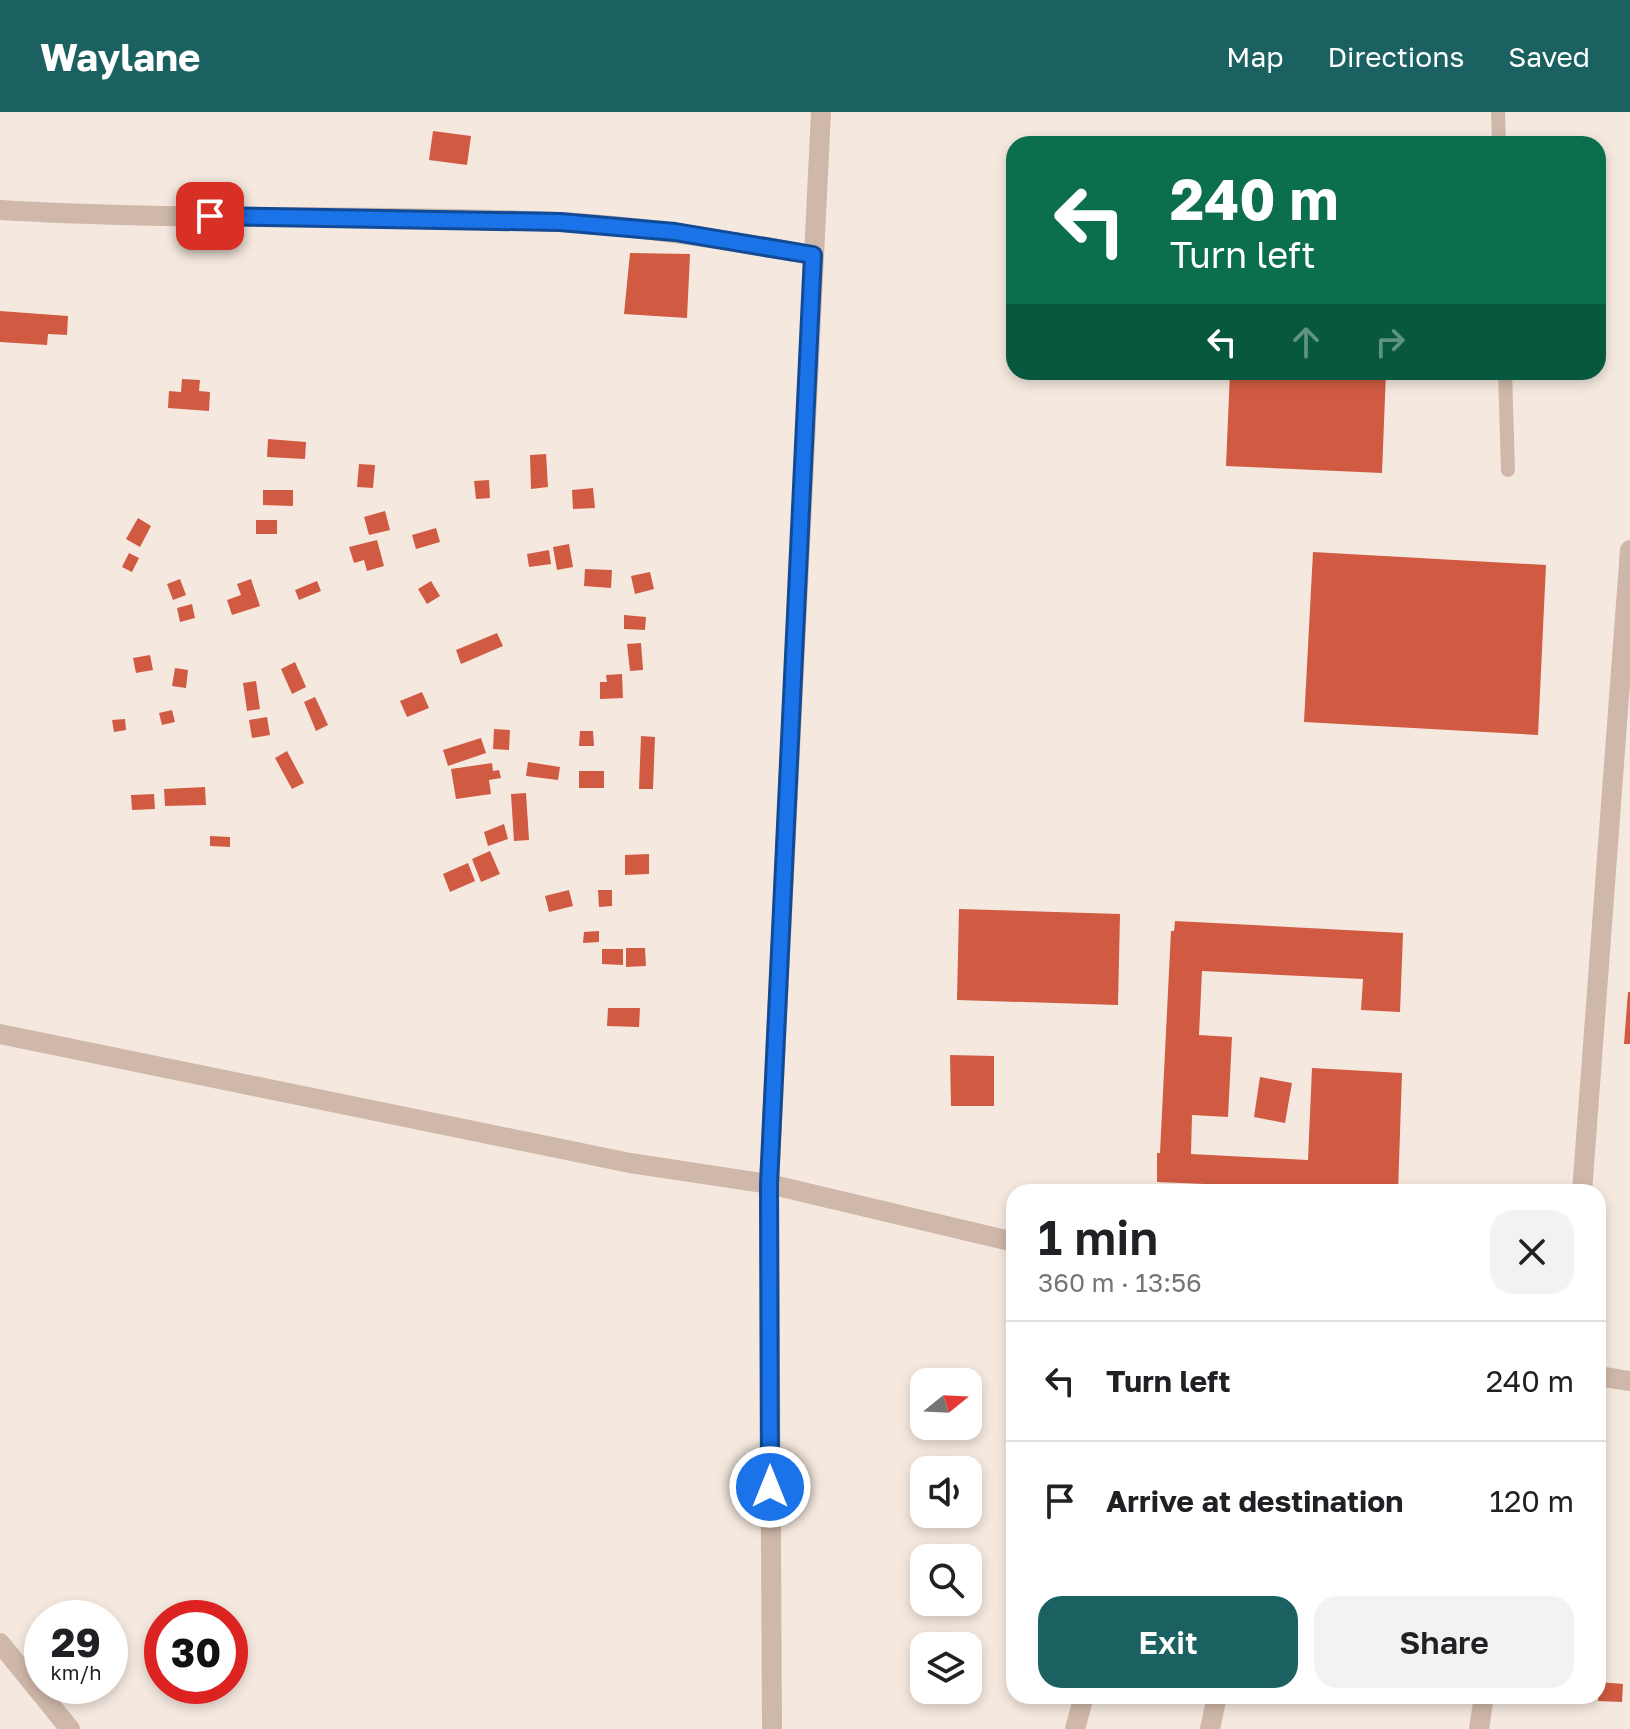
<!DOCTYPE html>
<meta charset="utf-8">
<style>
body{margin:0;font-family:"Golos Text",sans-serif;background:#f2f2f2;color:#202124;height:100vh;display:flex;flex-direction:column;font-size:30px;white-space:nowrap}
*{box-sizing:border-box;margin:0}
p{font-size:26px;color:#757577}
.icon{flex:none;width:44px;height:44px;fill:none;stroke:currentColor;stroke-width:2;stroke-linecap:round;stroke-linejoin:round}
.map{position:relative;flex:1;overflow:hidden}
.drawer{position:absolute;left:1006px;top:1072px;width:600px;height:520px;display:flex;flex-direction:column;background:#fff;border-radius:24px;box-shadow:0 4px 12px #0003}
.drawer>*{flex:none}
.banner{position:absolute;left:1006px;top:24px;width:600px;height:244px;border-radius:24px;box-shadow:0 4px 12px #0003;background:#0b6e4f;color:#fff;overflow:hidden}
.needle{width:52px;rotate:72deg}
.buttons{position:absolute;left:910px;top:1256px;display:grid;gap:16px}
.buttons a{display:grid;place-items:center;width:72px;height:72px;border-radius:16px;background:#fff;box-shadow:0 4px 12px #0003;font-size:40px}
.speed{position:absolute;left:24px;top:1488px;display:flex;gap:16px;font-size:40px;font-weight:700;text-align:center}
.speed>*{display:grid;place-content:center;width:104px;height:104px;border-radius:50%;background:#fff;box-shadow:0 4px 12px #0003;line-height:1}
.speed small{font-size:20px;font-weight:400}
.speed .limit{border:12px solid #d22;background:#fff;color:#111}
.pin{position:absolute;display:grid;place-items:center;width:68px;height:68px;color:#fff;margin:-34px;border-radius:16px;box-shadow:0 4px 12px #0006}
.me{position:absolute;width:88px;margin:-44px;rotate:0deg;stroke-linejoin:round;filter:drop-shadow(0 0 6px #0008)}
.turn{display:flex;align-items:center;gap:28px;height:168px;padding:0 32px;font-size:36px}
.turn .icon{width:104px;height:104px;stroke-width:2.5}
.turn b{display:block;font-size:56px;line-height:68px}
.lanes{display:flex;align-items:center;height:76px;padding:0 32px;background:#0003;justify-content:center;gap:40px;direction:ltr}
.lanes .off{opacity:.35}
.round{display:grid;place-items:center;flex:none;width:84px;height:84px;border-radius:24px;background:#f2f2f2}
.head{display:flex;align-items:center;justify-content:space-between;height:136px;padding:0 32px}
h1{font-size:48px;font-weight:600;line-height:60px}
.primary-button{display:flex;gap:16px;margin-top:auto;padding:16px 32px}
.primary-button a{flex:1;height:92px;border-radius:24px;background:#1b6161;color:#fff;font-size:32px;font-weight:600;line-height:92px;text-align:center}
.primary-button a+a{background:#f2f2f2;color:#202124}
ul{padding:0;list-style:none}
li{display:flex;align-items:center;gap:24px;height:120px;padding:0 32px;border-top:2px solid #e0e0e0}
li div{flex:1}
li b{display:block;font-size:30px}
li em{font-style:normal}
header{display:flex;align-items:center;gap:48px;box-sizing:border-box;height:112px;padding:0 40px;background:#1b6161;color:#fff}
header strong{font-size:38px}
nav{display:flex;gap:44px;margin-inline-start:auto;font-size:28px}
.map>svg:first-child{display:block}
.building{fill:#d05b42}
.lines{fill:none;stroke-linecap:round;stroke-linejoin:round}
.service{stroke:#cfb8a9;stroke-width:14}
.minor{stroke:#cfb8a9;stroke-width:20}
.tertiary{stroke:#cfb8a9;stroke-width:20}
.route-casing{stroke:#114b97;stroke-width:20}
.route{stroke:#1a73e8;stroke-width:14}
</style>
<header>
<strong>Waylane</strong>
<nav><a>Map</a><a>Directions</a><a>Saved</a></nav>
</header>
<div class="map">
<svg width="1630" height="1617" viewBox="0 0 1630 1617">
<rect width="100%" height="100%" fill="#f5e9df"/>
<g class="building">
<polygon points="433,19 471,24 467,53 429,48"/>
<polygon points="630,141 690,142 687,206 624,202"/>
<polygon points="0,199 68,204 67,223 48,222 47,233 0,230"/>
<polygon points="1230,260 1386,260 1382,361 1226,354"/>
<polygon points="182,267 200,268 199,279 210,280 209,299 168,296 169,279 181,280"/>
<polygon points="268,327 306,330 305,347 267,345"/>
<polygon points="546,342 548,375 531,377 530,343"/>
<polygon points="359,352 375,353 373,376 357,375"/>
<polygon points="489,368 490,386 476,387 474,369"/>
<polygon points="593,376 595,396 573,397 572,378"/>
<polygon points="263,378 293,378 293,394 263,393"/>
<polygon points="385,399 390,418 369,423 364,405"/>
<polygon points="138,406 151,414 140,435 126,427"/>
<rect x="256" y="408" width="21" height="14"/>
<polygon points="436,416 440,430 416,437 412,423"/>
<polygon points="377,428 384,454 367,459 364,448 354,451 349,435"/>
<polygon points="569,432 573,455 557,458 553,435"/>
<polygon points="549,438 551,452 529,455 527,442"/>
<polygon points="1313,440 1546,453 1538,623 1304,610"/>
<polygon points="129,441 139,446 132,460 122,455"/>
<polygon points="585,457 612,458 611,476 584,474"/>
<polygon points="650,460 654,477 635,482 631,464"/>
<polygon points="180,467 186,483 173,488 167,472"/>
<polygon points="251,467 260,494 232,503 227,488 241,483 237,472"/>
<polygon points="317,469 321,479 299,488 295,478"/>
<polygon points="431,469 440,484 427,492 418,477"/>
<polygon points="192,492 195,506 180,510 177,496"/>
<polygon points="624,503 646,505 645,518 624,517"/>
<polygon points="497,521 503,534 461,552 456,538"/>
<polygon points="641,531 643,558 630,559 627,532"/>
<polygon points="150,543 153,558 136,561 133,546"/>
<polygon points="295,550 306,575 292,582 281,557"/>
<polygon points="175,556 188,558 186,576 172,574"/>
<polygon points="622,562 623,586 600,587 600,570 607,570 606,563"/>
<polygon points="256,569 260,597 247,599 243,571"/>
<polygon points="422,580 429,596 407,605 400,589"/>
<polygon points="315,585 328,613 316,619 304,590"/>
<polygon points="172,598 175,610 162,613 159,601"/>
<polygon points="267,605 270,623 252,626 249,608"/>
<polygon points="125,607 126,618 114,620 112,608"/>
<polygon points="494,617 510,618 509,638 493,637"/>
<polygon points="580,619 593,619 594,634 579,634"/>
<polygon points="641,624 655,625 653,677 639,677"/>
<polygon points="481,626 486,641 448,654 443,638"/>
<polygon points="287,639 304,671 292,677 275,646"/>
<polygon points="528,650 560,655 558,668 526,664"/>
<polygon points="492,651 493,659 499,658 501,666 489,668 491,682 456,687 451,657"/>
<rect x="579" y="659" width="25" height="17"/>
<polygon points="205,675 206,693 165,694 164,677"/>
<polygon points="526,681 529,728 514,729 511,682"/>
<polygon points="154,682 155,697 132,698 131,683"/>
<polygon points="504,712 508,727 488,734 484,720"/>
<polygon points="210,724 230,725 230,735 210,734"/>
<polygon points="490,739 500,762 481,770 472,747"/>
<polygon points="649,742 649,762 625,763 625,743"/>
<polygon points="468,751 475,769 450,780 443,762"/>
<polygon points="569,778 573,794 549,800 545,784"/>
<polygon points="598,778 612,778 612,794 599,795"/>
<polygon points="959,797 1120,802 1118,893 957,888"/>
<polygon points="1175,809 1403,821 1400,900 1361,898 1363,867 1202,859 1199,923 1232,925 1228,1005 1192,1003 1191,1042 1308,1048 1312,956 1402,961 1398,1080 1157,1070 1157,1041 1160,1041 1171,819 1174,819"/>
<polygon points="599,819 599,830 583,831 584,820"/>
<polygon points="626,836 645,836 646,854 626,855"/>
<polygon points="602,837 623,837 623,853 602,852"/>
<polygon points="1628,880 1630,880 1630,932 1624,932"/>
<polygon points="608,896 640,896 639,915 607,914"/>
<polygon points="950,943 994,944 994,994 951,994"/>
<polygon points="1260,965 1292,971 1285,1011 1254,1005"/>
<polygon points="1599,1570 1623,1572 1622,1590 1598,1589"/>
</g>
<g class="lines">
<g class="service">
<polyline points="1498,0 1499,32"/>
<polyline points="1505,260 1508,358"/>
</g>
<g class="minor">
<path d="M0 98C186 109 373 102 560 110 645 114 729 129 813 143"/>
<polyline points="769,1072 772,1617"/>
<polyline points="1582,1080 1630,438"/>
<polyline points="0,1531 70,1617"/>
<polyline points="1075,1617 1084,1584"/>
<polyline points="1210,1617 1217,1584"/>
<polyline points="1479,1617 1484,1584"/>
</g>
<g class="tertiary">
<polyline points="0,922 630,1051 769,1072 1014,1130"/>
<polyline points="769,1072 821,0"/>
<polyline points="1598,1264 1630,1269"/>
</g>
</g>
<g class="lines">
<g class="route-casing">
<polyline id="route" points="210,104 560,110 675,120 813,143 769,1072 770,1375"/>
</g>
<use href="#route" class="route"/>
</g>
</svg>
<div class="buttons">
<a><svg class="needle" viewBox="-14 -14 28 28"><path d="M0-13l5 13h-10z" fill="#e53935"/><path d="M0 13l5-13h-10z" fill="#757577"/></svg></a>
<a><svg class="icon" aria-label="sound" viewBox="0 0 24 24"><path d="M4 9h4l5-4v14l-5-4H4zM17 9q2 3 0 6"/></svg></a>
<a><svg class="icon" aria-label="search" viewBox="0 0 24 24"><circle cx="10" cy="10" r="6"/><path d="M15 15l6 6"/></svg></a>
<a><svg class="icon" aria-label="layers" viewBox="0 0 24 24"><path d="M12 4l9 5-9 5-9-5zM3 14l9 5 9-5"/></svg></a>
</div>
<div class="speed"><div>29<small>km/h</small></div><div class="limit">30</div></div>
<div class="pin" style="left:210px;top:104px;background:#d93025"><svg class="icon" aria-label="arrive" viewBox="0 0 24 24"><path d="M6 21V4h12l-3 4 3 4H6"/></svg></div>
<svg class="me" style="left:770px;top:1375px" viewBox="-20 -20 40 40"><circle r="17" fill="#1a73e8" stroke="#fff" stroke-width="3"/><path d="M0-11L8 9 0 5-8 9z" fill="#fff"/></svg>
<div class="banner">
<div class="turn"><svg class="icon" aria-label="left" viewBox="0 0 24 24"><path d="M17 20v-9H6M10 6l-5 5 5 5"/></svg><div><b>240 m</b>Turn left</div></div>
<div class="lanes"><svg class="icon" aria-label="left" viewBox="0 0 24 24"><path d="M17 20v-9H6M10 6l-5 5 5 5"/></svg><svg class="icon off" aria-label="ahead" viewBox="0 0 24 24"><path d="M12 20V5M6 11l6-6 6 6"/></svg><svg class="icon off" aria-label="right" viewBox="0 0 24 24"><path d="M7 20v-9h11M14 6l5 5-5 5"/></svg></div>
</div>
<section class="drawer">
<div class="head"><div><h1>1 min</h1><p>360 m · 13:56</p></div><a class="round"><svg class="icon" aria-label="close" viewBox="0 0 24 24"><path d="M6 6l12 12M18 6L6 18"/></svg></a></div>
<ul>
<li><svg class="icon" aria-label="left" viewBox="0 0 24 24"><path d="M17 20v-9H6M10 6l-5 5 5 5"/></svg><div><b>Turn left</b></div><em>240 m</em></li>
<li><svg class="icon" aria-label="arrive" viewBox="0 0 24 24"><path d="M6 21V4h12l-3 4 3 4H6"/></svg><div><b>Arrive at destination</b></div><em>120 m</em></li>
</ul>
<div class="primary-button"><a>Exit</a><a>Share</a></div>
</section>
</div>
